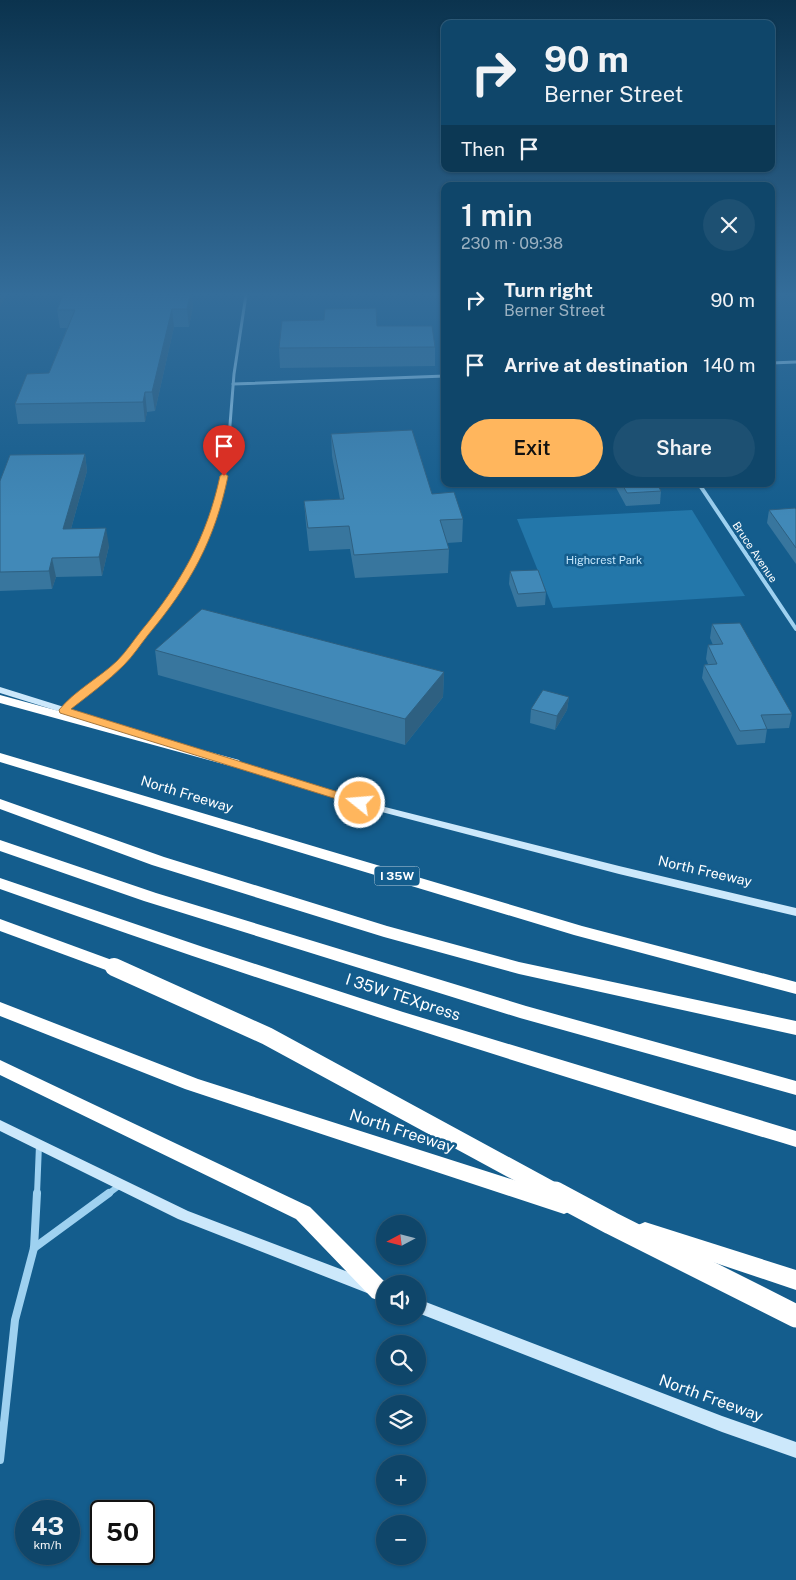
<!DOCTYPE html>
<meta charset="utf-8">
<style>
body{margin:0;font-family:"Public Sans",sans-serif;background:#1d5072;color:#f1f3f6;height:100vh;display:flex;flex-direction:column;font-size:19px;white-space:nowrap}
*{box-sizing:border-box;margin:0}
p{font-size:16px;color:#9bb1c1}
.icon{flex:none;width:28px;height:28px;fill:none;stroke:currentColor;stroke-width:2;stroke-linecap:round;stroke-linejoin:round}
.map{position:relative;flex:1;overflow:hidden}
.sheet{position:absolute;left:441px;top:182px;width:334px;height:305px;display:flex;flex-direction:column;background:#0f466a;border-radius:10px;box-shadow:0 1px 4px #0004,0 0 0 1px #2f5e7e}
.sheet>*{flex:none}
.guide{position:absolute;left:441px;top:20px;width:334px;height:152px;border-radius:10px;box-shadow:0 1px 4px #0004,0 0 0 1px #2f5e7e;background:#0f466a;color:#f1f3f6;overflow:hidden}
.needle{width:32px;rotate:263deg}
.controls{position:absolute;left:376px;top:1215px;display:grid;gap:10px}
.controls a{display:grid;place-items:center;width:50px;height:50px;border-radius:50%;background:#0f466a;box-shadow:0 1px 4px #0004,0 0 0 1px #2f5e7e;font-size:25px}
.speed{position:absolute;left:15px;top:1500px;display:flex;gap:10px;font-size:25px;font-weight:700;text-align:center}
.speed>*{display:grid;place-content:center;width:65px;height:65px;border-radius:50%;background:#0f466a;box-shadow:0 1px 4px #0004,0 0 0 1px #2f5e7e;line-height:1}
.speed small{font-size:12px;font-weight:400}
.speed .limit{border:2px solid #111;border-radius:8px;background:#fff;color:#111}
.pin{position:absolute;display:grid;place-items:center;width:42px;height:42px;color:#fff;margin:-51px -21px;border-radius:50% 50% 50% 0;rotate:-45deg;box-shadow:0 0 5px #0007}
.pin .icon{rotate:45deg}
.me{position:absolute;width:55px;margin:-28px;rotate:287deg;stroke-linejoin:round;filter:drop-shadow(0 0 4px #0008)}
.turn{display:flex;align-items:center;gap:18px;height:105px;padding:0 20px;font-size:22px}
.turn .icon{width:65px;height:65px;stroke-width:2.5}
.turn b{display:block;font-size:35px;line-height:42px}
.then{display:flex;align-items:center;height:48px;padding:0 20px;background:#0003;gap:10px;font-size:19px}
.round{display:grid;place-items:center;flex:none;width:52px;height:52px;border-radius:26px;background:#1d5072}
.overview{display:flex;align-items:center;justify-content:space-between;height:85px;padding:0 20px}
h1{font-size:30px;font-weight:600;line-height:38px}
.cta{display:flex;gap:10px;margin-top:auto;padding:10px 20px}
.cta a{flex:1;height:58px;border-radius:30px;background:#ffb65d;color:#111;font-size:20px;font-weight:600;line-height:58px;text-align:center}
.cta a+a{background:#1d5072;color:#f1f3f6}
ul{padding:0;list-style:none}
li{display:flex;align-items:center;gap:15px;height:65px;padding:0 20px}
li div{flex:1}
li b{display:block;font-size:19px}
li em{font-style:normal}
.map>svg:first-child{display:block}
.green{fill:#2377aa}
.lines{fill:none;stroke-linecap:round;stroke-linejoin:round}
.minor-far4{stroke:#9ed1f0;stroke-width:3}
.minor-far3{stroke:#9ed1f0;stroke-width:4}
.minor-far2{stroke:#9ed1f0;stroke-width:5}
.minor-far1{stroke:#9ed1f0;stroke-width:6}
.minor{stroke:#9ed1f0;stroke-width:8}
.secondary{fill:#cce8fb;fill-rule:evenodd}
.motorway{fill:#fff;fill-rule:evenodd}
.motorway-bridge-far1{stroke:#fff;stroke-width:18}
.motorway-bridge{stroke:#fff;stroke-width:23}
.wall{fill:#38769e}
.shaded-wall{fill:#2e6081}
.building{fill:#4189b8;stroke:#2e6081}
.route{fill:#ffb65d;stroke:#a6763c}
.labels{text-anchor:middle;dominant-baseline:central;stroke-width:5;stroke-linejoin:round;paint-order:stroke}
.far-street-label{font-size:11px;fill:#fff;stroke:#145d8d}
.far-park-label{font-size:11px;fill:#c5e7fc;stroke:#145d8d}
.shield{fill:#145d8d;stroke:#b8cedd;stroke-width:1}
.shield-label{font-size:12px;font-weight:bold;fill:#fff}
.street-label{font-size:14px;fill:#fff;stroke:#145d8d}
.near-street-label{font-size:16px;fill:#fff;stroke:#145d8d}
</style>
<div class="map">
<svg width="796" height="1580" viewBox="0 0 796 1580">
<rect width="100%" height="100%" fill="#145d8d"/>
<polygon class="green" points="692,510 745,596 553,608 517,519"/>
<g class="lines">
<g class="minor-far4">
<polyline points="771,363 796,362"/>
<polyline points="233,384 445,376"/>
<polyline points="228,450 234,374 246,295"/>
</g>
<g class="minor-far3">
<polyline points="699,484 796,629"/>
<path d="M137 643C187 584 219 527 228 449"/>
</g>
<polyline class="minor-far2" points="64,711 108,675 138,642"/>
<g class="minor-far1">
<polyline points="37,1194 39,1145"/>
<polyline points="108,1194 120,1185"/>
</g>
<g class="minor">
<polyline points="34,1248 109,1193"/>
<polyline points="0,1460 15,1320 34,1248 37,1193"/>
</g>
<g class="secondary">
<polygon points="0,687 128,727 130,729 125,732 122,731 0,693"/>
<polygon points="227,758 381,806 619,866 796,908 796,916 619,874 374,810 224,763 222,761 224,759"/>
<polygon points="0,1120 188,1211 385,1286 385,1300 178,1219 0,1131"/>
<polygon points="418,1299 722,1416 796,1442 796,1458 722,1432 418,1313"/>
</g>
<g class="motorway">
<polygon points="0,695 239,760 241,763 239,766 234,767 0,703"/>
<polygon points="0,753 582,926 796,982 796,994 574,935 0,762"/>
<polygon points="0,799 164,857 387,926 519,962 796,1021 796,1035 519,974 384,937 152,865 0,809"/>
<polygon points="0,840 156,893 526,1006 796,1081 796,1095 520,1018 144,901 0,851"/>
<path d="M0 878 203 947 403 1012 796 1131V1147C529 1067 263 983 0 889Z"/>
<polygon points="0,919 120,963 123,967 120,971 114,973 0,931"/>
<polygon points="0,1002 198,1079 564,1196 571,1199 574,1205 571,1211 564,1214 185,1089 0,1016"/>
<polygon points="0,1060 310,1207 387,1284 385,1284 385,1299 380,1301 372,1298 296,1219 0,1075"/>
<polygon points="645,1222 796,1270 796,1290 638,1237 634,1231 638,1225"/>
</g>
<polyline class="motorway-bridge-far1" points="114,967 267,1036 558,1194"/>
<polyline class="motorway-bridge" points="555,1193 611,1223 796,1316"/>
</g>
<g class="wall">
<polygon points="63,295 192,295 193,306 189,327 174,327 155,411 147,412 145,422 18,424 15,404 49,373 67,328 60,328 57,310"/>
<polygon points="377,326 435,347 435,366 280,368 279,348"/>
<polygon points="331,434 432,494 463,519 462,542 447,543 449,549 448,573 355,578 350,549 309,551 306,524 304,501 340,499 332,456"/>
<polygon points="85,454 87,471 71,529 109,546 102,576 56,577 52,589 0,591 0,481"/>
<polygon points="614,484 657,484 661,491 660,504 626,506"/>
<polygon points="796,509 796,564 767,523 769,510"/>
<polygon points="510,571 546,592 545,605 517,607 509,584"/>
<polygon points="712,624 792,714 789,728 767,729 765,743 737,745 702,678 704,665 708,664 706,659 708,645 713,645 710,638"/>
<polygon points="155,650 444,672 443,697 405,745 158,675"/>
<polygon points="569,697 567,710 555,730 530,723 531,709"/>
</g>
<g class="shaded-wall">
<polygon points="0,295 4,295 5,298 0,307"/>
<polygon points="190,295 192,295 193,306 189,327 187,309"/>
<polygon points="172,309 174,327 155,411 152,392"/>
<polygon points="145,392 147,412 145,422 143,402"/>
<polygon points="85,454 87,471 66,547 63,529"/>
<polygon points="106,528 109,546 102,576 99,557"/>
<polygon points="52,558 56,577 52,589 49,571"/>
<polygon points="444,672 443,697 405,745 405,719"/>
<polygon points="569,697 567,710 555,730 557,716"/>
</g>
<g class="building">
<polygon points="63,295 190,295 187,309 172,309 152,392 145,392 143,402 15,404 27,374 49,373 75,310 57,310"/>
<polygon points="376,308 377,326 432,326 435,347 279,348 282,321 324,320 325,309"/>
<polygon points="412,430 432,494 454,492 463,519 440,520 449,549 354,555 349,526 308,528 304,501 344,499 331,434"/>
<polygon points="85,454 63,529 106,528 99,557 52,558 49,571 0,572 0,481 10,455"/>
<polygon points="622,484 657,484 661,491 627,493"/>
<polygon points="795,508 796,509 796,548 769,510"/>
<polygon points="538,570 546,592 518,594 510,571"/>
<polygon points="202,609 444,672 405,719 155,650"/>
<polygon points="740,623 792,714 761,715 767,729 740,731 704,665 717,664 708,645 723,644 712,624"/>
<polygon points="543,690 569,697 557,716 531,709"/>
</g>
<linearGradient id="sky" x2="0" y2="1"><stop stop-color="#0b334e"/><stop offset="0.57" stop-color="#346d9a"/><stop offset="1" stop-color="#346d9a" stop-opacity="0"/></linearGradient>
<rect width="796" height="517" fill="url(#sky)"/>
<path class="route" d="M224 473 228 476C215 540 190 585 148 635 140 645 133 656 124 665 108 681 89 695 71 709L364 800 366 803 364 805H356L60 713 59 710C74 691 99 678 117 661 126 652 133 641 141 631 181 583 207 537 220 476Z"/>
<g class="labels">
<g class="far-street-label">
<text transform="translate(755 552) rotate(56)">Bruce Avenue</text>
</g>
<g class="far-park-label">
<text x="604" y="560">Highcrest Park</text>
</g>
<rect class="shield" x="374.5" y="866.5" width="45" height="19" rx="4"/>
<g class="shield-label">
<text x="397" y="876">I 35W</text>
</g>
<g class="street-label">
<text transform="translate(187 794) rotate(17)">North Freeway</text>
<text transform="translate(705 871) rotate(13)">North Freeway</text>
</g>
<g class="near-street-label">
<text transform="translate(403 997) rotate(18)">I 35W TEXpress</text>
<text transform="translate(402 1131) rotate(18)">North Freeway</text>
<text transform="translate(711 1398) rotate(20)">North Freeway</text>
</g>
</g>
</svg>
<div class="controls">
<a><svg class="needle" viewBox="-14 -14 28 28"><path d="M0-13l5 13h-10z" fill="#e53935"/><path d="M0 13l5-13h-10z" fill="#9bb1c1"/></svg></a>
<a><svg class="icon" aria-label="sound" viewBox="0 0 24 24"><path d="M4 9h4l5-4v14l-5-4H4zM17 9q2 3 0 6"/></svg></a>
<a><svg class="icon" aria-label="search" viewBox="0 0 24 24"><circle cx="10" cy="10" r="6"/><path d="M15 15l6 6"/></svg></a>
<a><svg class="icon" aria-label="layers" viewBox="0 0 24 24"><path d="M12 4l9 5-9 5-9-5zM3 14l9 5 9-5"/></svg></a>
<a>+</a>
<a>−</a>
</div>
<div class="speed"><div>43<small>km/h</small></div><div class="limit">50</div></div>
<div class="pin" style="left:224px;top:476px;background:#d93025"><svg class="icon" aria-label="arrive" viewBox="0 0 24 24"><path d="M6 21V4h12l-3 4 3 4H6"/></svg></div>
<svg class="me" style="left:360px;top:803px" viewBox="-20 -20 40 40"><circle r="17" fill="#ffb65d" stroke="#fff" stroke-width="3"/><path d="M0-11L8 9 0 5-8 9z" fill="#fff"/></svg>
<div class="guide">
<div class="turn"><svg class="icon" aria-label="right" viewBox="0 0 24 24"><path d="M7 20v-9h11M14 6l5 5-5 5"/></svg><div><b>90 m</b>Berner Street</div></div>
<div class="then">Then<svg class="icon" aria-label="arrive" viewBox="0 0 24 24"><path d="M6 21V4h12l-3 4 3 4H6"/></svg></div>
</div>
<section class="sheet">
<div class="overview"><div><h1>1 min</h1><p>230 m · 09:38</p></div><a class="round"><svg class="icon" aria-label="close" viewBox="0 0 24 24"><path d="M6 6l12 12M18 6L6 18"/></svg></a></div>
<ul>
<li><svg class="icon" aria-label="right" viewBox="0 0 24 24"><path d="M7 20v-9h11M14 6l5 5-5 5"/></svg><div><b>Turn right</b><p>Berner Street</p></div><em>90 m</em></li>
<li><svg class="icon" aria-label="arrive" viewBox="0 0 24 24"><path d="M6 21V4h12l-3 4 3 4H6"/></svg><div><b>Arrive at destination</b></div><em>140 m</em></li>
</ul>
<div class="cta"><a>Exit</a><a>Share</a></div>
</section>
</div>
